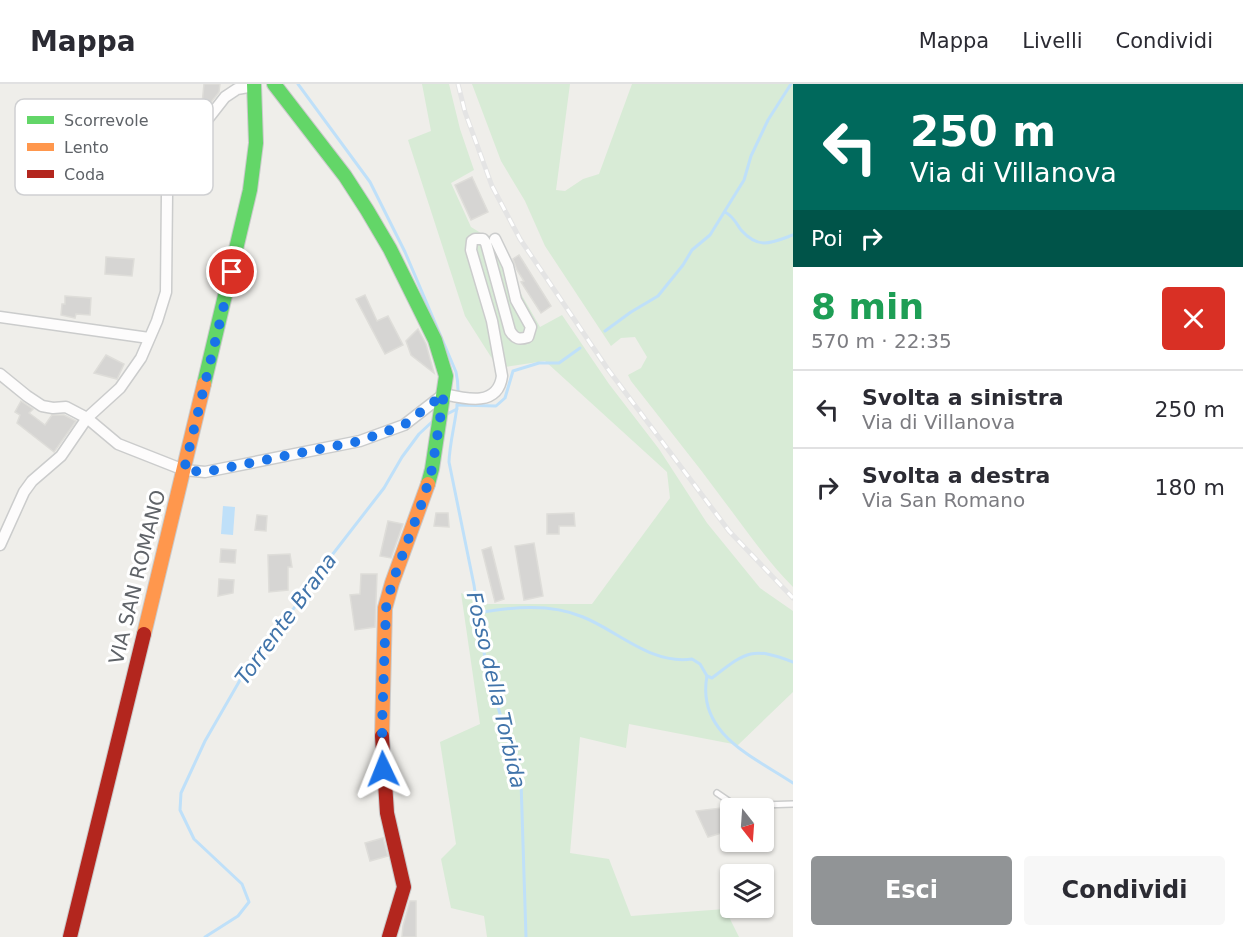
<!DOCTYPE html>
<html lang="it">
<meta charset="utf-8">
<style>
body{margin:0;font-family:"DejaVu Sans",sans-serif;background:#f7f7f7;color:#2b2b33;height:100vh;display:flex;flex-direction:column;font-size:22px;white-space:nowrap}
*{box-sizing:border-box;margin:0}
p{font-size:20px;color:#7c7c81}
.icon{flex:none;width:33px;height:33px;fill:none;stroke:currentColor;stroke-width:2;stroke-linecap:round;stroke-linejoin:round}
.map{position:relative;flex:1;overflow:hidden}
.side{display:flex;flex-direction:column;background:#fff;width:450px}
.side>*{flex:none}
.hud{background:#00695c;color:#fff;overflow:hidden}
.needle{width:39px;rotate:163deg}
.fabs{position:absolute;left:720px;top:714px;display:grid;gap:12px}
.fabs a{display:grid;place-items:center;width:54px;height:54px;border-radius:6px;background:#fff;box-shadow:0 2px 4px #0004;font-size:30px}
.pin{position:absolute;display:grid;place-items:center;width:51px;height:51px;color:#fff;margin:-26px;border:3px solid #fff;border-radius:50%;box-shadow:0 2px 6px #0007}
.me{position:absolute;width:66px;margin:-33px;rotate:358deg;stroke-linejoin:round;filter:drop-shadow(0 0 4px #0008)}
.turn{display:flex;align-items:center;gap:21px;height:126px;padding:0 18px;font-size:27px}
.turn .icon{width:78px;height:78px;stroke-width:2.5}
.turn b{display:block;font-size:42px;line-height:51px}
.then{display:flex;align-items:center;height:57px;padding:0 18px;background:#0003;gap:12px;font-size:22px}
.round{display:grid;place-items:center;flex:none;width:63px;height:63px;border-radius:6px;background:#f7f7f7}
.overview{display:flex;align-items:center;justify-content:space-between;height:102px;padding:0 18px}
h1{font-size:36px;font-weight:700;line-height:45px;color:#1e9e55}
.action{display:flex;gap:12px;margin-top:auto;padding:12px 18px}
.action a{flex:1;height:69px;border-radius:6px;background:#919496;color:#fff;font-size:24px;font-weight:700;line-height:69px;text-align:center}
.action a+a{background:#f7f7f7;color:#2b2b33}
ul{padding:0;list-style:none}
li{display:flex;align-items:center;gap:18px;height:78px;padding:0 18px;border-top:2px solid #e1e1e2}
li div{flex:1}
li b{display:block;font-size:22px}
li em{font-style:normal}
header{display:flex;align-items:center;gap:36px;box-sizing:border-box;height:84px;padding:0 30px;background:#fff;border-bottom:2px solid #e1e1e2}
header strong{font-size:28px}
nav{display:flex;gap:33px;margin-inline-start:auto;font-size:21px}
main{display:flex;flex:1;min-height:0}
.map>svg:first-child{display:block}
.green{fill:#d8ebd6}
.water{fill:#bfe0f9}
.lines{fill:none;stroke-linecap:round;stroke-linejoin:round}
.stream{stroke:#bfe0f9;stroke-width:3}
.building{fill:#d6d5d3;stroke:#deddd9;stroke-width:1.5}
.lane-casing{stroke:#cbcccc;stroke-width:8}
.street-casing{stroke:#cbcccc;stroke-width:13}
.fast-casing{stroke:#cacacb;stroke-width:16}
.slow-casing{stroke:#cacacb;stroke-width:16}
.jam-casing{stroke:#cacacb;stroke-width:16}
.lane{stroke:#fdfcfc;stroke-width:5}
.street{stroke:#fdfcfc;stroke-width:10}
.fast{stroke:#63d668;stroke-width:14}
.slow{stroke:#ff974d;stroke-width:14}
.jam{stroke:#b3261e;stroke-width:14}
.rail-casing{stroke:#e4e4e4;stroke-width:5}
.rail{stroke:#fff;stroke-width:3;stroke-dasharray:9;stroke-linecap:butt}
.route{stroke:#1a73e8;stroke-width:10;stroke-dasharray:0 18}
.labels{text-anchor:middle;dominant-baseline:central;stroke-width:6;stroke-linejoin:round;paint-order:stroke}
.street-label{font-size:20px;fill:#5f6368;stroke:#fff}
.water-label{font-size:21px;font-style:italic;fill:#4174aa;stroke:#fff}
.key{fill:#fff;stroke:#cfd0d2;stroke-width:1.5}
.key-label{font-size:16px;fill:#5f6368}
</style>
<header>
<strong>Mappa</strong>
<nav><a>Mappa</a><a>Livelli</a><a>Condividi</a></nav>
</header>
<main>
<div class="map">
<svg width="793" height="853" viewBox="0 0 793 853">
<rect width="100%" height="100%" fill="#efeeea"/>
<g class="green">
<polygon points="422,0 449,0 460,45 474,86 451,99 471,143 489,154 540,243 562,231 609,300 659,365 707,439 760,504 793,527 793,608 738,661 629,640 626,664 580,653 570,769 609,775 631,832 725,825 739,853 487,853 484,832 451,824 441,775 456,760 440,658 480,640 461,509 487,520 592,520 670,414 667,388 545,277 498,284 465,232 408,56 431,47"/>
<path d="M472 0H570L556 106 565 107 583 95 599 90 632 0H793V503C766 476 747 447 724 417 694 376 662 337 631 297L628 291 641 284 647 273 635 253 621 254 611 262 545 162 525 117 501 77Z"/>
</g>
<polygon class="water" points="223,422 235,423 233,451 221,450"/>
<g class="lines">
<g class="stream">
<path d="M298 0 370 98 405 168 456 288C463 318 450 348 449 378L474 501 487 588 521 697 526 853"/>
<path d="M725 128C733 132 736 139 741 146 759 166 771 159 793 151"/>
<polyline points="605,247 631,228 658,212 683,181 692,166 710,151 744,96 751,72 768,36 791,0"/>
<polyline points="457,321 496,322 505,314 513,287 539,279 559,279 580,264"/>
<polyline points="447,330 457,325"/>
<path d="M478 529C512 523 550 519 583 533 618 547 651 581 692 575L700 580 707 592C696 650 754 673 793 699"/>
<path d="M707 592 712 594C746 568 751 562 793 578"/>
<polyline points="205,853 238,832 249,818 242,800 194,755 180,726 181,709 205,657 251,577 280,544 322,484 384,404 402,373 419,350 433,337"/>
</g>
</g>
<g class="building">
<polygon points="204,0 220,0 219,8 209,21 202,20"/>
<polygon points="472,93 488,128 471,136 455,101"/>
<polygon points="519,171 551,222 541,229 521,198 524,197 517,186 513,175"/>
<polygon points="106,173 134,175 132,192 105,190"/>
<polygon points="365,211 377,237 388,232 403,261 385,270 356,215"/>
<polygon points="65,212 91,214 90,231 76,230 75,234 61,231 62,220 65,220"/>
<polygon points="418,245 426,260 434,289 411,271 406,257"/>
<polygon points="106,271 124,280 117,295 94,289"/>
<polygon points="21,317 33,325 29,329 45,341 52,331 64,331 76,337 54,368 17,339 20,331 15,328"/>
<polygon points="436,429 448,429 449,443 434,442"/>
<polygon points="574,429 575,442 559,442 559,450 547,450 547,430"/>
<polygon points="257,431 267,432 266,447 255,446"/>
<polygon points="388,437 403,440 391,474 380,472"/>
<polygon points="534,459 543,512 524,516 515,462"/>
<polygon points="491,463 504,515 495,518 482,466"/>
<polygon points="221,465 236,466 235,479 220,478"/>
<polygon points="290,470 292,483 288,483 288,506 269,508 268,471"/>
<polygon points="361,490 377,490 375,543 355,546 350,511 360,510"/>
<polygon points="219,495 234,496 233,509 218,512"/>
<polygon points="721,724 728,747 708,753 696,727"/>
<polygon points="383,754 388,772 370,777 365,759"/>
<polygon points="410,817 416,817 416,853 402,853 403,842"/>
</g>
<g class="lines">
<g class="lane-casing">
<polyline id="lane" points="717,709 736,722 793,720"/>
</g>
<g class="street-casing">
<g id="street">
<polyline points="0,233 149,254"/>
<path d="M0 290 27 312 42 322 53 324 66 323 87 334 118 360 184 386 205 388 360 357 404 341 444 310C466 315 498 323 502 292L492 237 471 166 472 157 475 155H483L486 159 510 247C515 255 519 256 528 253L531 243 516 216 508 182 495 155"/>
<polyline points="0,461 24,408 32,397 61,372 87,334 120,304 141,274 157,237 166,208 167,110 171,82 225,13 237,5 254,2"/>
</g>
</g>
<g class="fast-casing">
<g id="fast">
<polyline points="274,0 345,92 367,126 390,165 435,256 446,292 432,385 428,400"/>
<polyline points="204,300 250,106 256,59 254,0"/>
</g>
</g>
<g class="slow-casing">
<g id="slow">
<polyline points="144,550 204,300"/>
<polyline points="382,652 385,524 392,499 428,400"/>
</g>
</g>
<g class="jam-casing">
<g id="jam">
<polyline points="382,652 387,729 404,803 389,853"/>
<polyline points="70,853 144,550"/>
</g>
</g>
<use href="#lane" class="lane"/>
<use href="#street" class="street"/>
<use href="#fast" class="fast"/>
<use href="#slow" class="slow"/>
<use href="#jam" class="jam"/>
<g class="rail-casing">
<polyline id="rail" points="458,0 465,28 492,102 520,155 607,284 729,447 793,514"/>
</g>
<use href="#rail" class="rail"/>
</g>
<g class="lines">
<polyline class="route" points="232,188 184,386 205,388 360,357 404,341 444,310 432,385 423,416 392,499 386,524 382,642 383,685"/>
</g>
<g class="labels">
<g class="street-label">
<text transform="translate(137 493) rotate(-76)">VIA SAN ROMANO</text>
</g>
<g class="water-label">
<text transform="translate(286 535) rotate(-54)">Torrente Brana</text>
<text transform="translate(496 606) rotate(77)">Fosso della Torbida</text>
</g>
</g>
<rect x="15" y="15" width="198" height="96" rx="9" class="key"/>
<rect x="27" y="32" width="27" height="8" fill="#63d668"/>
<rect x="27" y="59" width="27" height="8" fill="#ff974d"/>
<rect x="27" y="86" width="27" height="8" fill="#b3261e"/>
<g class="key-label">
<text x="64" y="42">Scorrevole</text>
<text x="64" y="69">Lento</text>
<text x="64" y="96">Coda</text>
</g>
</svg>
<div class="fabs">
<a><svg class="needle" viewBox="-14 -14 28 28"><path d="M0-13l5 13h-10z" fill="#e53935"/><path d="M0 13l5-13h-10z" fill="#7c7c81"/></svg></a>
<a><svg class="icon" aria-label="layers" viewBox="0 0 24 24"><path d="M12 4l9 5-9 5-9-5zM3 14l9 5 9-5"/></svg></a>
</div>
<div class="pin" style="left:232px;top:188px;background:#d93025"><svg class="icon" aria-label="arrive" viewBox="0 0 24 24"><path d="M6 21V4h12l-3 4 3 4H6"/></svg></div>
<svg class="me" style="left:383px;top:685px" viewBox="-20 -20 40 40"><path d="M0-17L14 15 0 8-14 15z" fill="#1a73e8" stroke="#fff" stroke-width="4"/></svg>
</div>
<section class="side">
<div class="hud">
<div class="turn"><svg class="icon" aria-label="left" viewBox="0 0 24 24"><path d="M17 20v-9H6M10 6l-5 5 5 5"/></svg><div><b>250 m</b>Via di Villanova</div></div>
<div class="then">Poi<svg class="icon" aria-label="right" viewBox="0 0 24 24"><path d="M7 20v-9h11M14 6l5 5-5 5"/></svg></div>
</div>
<div class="overview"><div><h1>8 min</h1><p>570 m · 22:35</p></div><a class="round" style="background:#d93025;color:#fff"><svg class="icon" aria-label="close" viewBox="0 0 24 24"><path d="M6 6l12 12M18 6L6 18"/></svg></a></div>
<ul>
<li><svg class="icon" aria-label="left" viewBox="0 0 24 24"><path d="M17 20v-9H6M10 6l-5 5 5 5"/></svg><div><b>Svolta a sinistra</b><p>Via di Villanova</p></div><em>250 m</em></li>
<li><svg class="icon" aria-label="right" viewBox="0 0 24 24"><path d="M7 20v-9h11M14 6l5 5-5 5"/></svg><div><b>Svolta a destra</b><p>Via San Romano</p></div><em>180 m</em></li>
</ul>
<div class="action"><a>Esci</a><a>Condividi</a></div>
</section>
</main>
